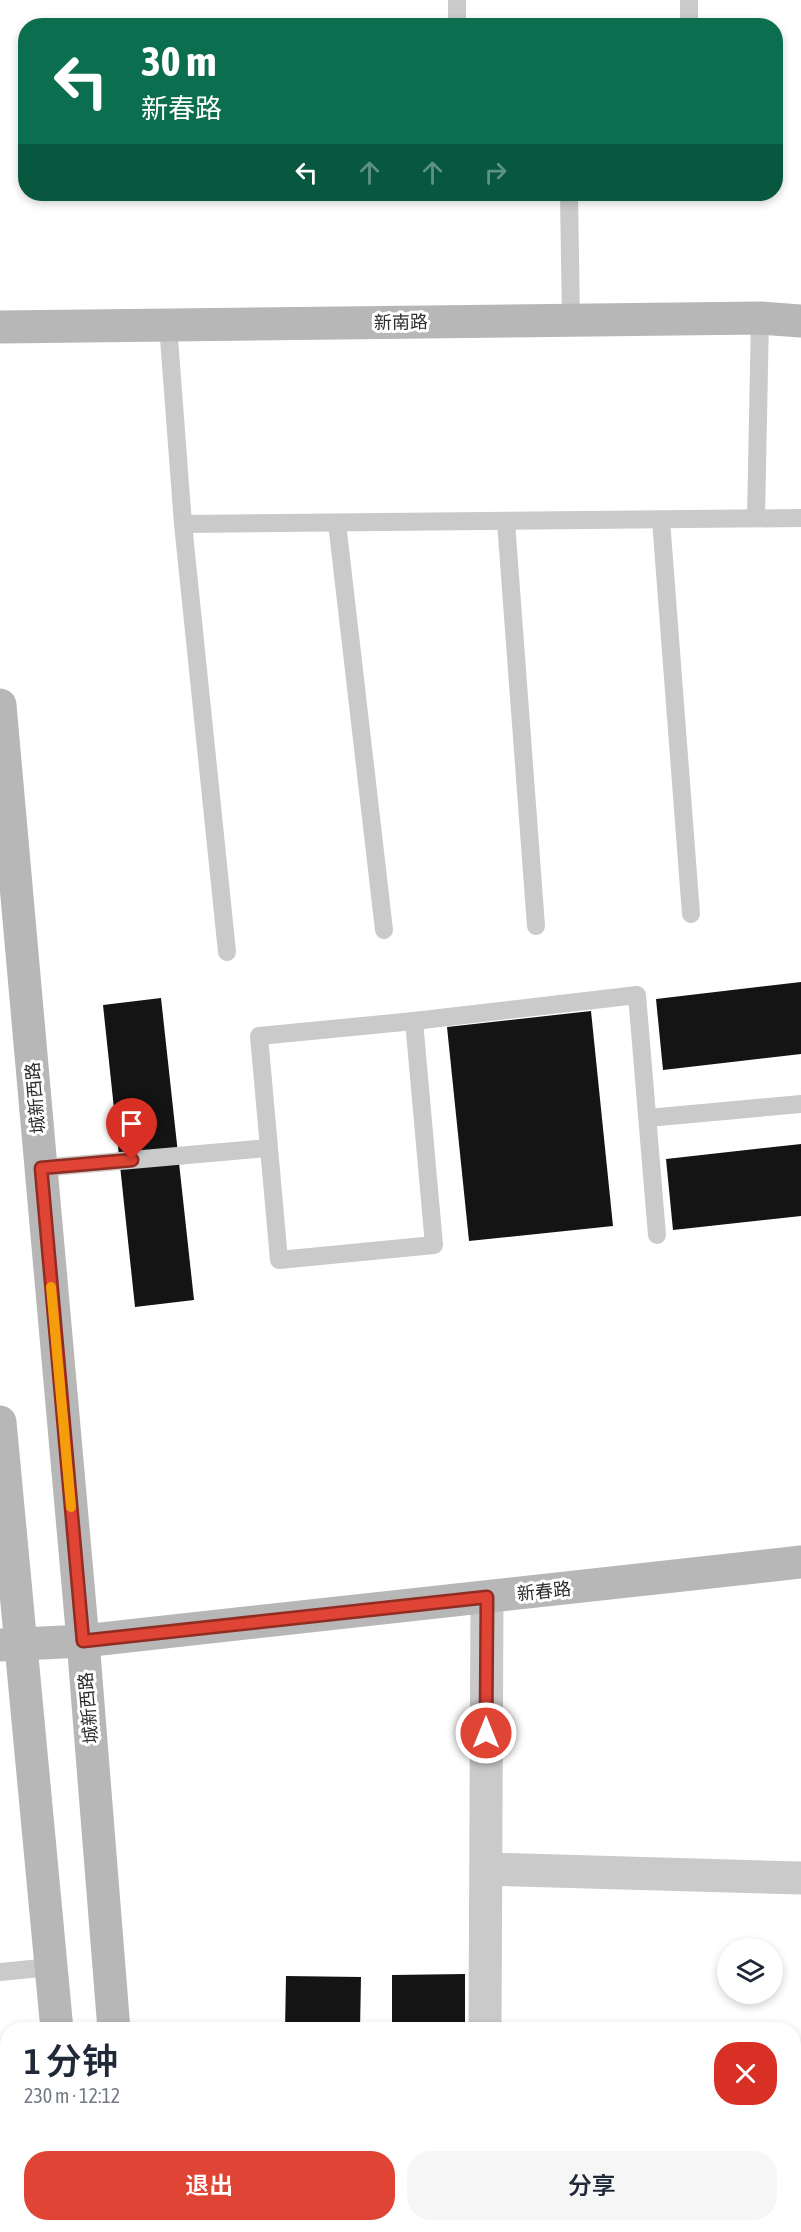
<!DOCTYPE html>
<html lang="zh">
<meta charset="utf-8">
<style>
body{margin:0;font-family:"Asap Condensed","Noto Sans SC",sans-serif;background:#f6f6f7;color:#1f2937;height:100vh;display:flex;flex-direction:column;font-size:22px;white-space:nowrap}
*{box-sizing:border-box;margin:0}
p{font-size:20px;color:#747a83}
.icon{flex:none;width:33px;height:33px;fill:none;stroke:currentColor;stroke-width:2;stroke-linecap:round;stroke-linejoin:round}
.map{position:relative;flex:1;overflow:hidden}
.panel{position:absolute;left:0px;top:2022px;width:801px;height:210px;display:flex;flex-direction:column;background:#fff;border-radius:24px 24px 0 0;box-shadow:0 3px 9px #0003}
.panel>*{flex:none}
.top-card{position:absolute;left:18px;top:18px;width:765px;height:183px;border-radius:24px;box-shadow:0 3px 9px #0003;background:#0b6e4f;color:#fff;overflow:hidden}
.tools{position:absolute;left:717px;top:1938px;display:grid;gap:12px}
.tools a{display:grid;place-items:center;width:66px;height:66px;border-radius:50%;background:#fff;box-shadow:0 3px 9px #0003;font-size:30px}
.pin{position:absolute;display:grid;place-items:center;width:51px;height:51px;color:#fff;margin:-62px -26px;border-radius:50% 50% 50% 0;rotate:-45deg;box-shadow:0 0 6px #0007}
.pin .icon{rotate:45deg}
.me{position:absolute;width:66px;margin:-33px;rotate:0deg;stroke-linejoin:round;filter:drop-shadow(0 0 4px #0008)}
.turn{display:flex;align-items:center;gap:21px;height:126px;padding:0 24px;font-size:27px}
.turn .icon{width:78px;height:78px;stroke-width:2.5}
.turn b{display:block;font-size:42px;line-height:51px}
.lanes{display:flex;align-items:center;height:57px;padding:0 24px;background:#0003;justify-content:center;gap:30px;direction:ltr}
.lanes .off{opacity:.35}
.round{display:grid;place-items:center;flex:none;width:63px;height:63px;border-radius:24px;background:#f6f6f7}
.head{display:flex;align-items:center;justify-content:space-between;height:102px;padding:0 24px}
h1{font-size:36px;font-weight:600;line-height:45px}
.button{display:flex;gap:12px;margin-top:auto;padding:12px 24px}
.button a{flex:1;height:69px;border-radius:24px;background:#df4434;color:#fff;font-size:24px;font-weight:600;line-height:69px;text-align:center}
.button a+a{background:#f6f6f7;color:#1f2937}
.map>svg:first-child{display:block}
.building{fill:#141414}
.lines{fill:none;stroke-linecap:round;stroke-linejoin:round}
.lane{stroke:#cacaca;stroke-width:18}
.street{stroke:#cacaca;stroke-width:33}
.secondary{stroke:#b7b7b7;stroke-width:33}
.route-casing{stroke:#912c22;stroke-width:15}
.route{stroke:#df4434;stroke-width:10}
.slow{stroke:#f59e0b;stroke-width:10}
.labels{text-anchor:middle;dominant-baseline:central;stroke-width:6;stroke-linejoin:round;paint-order:stroke}
.street-label{font-size:18px;fill:#2d2d2d;stroke:#fff}
</style>
<div class="map">
<svg width="801" height="2232" viewBox="0 0 801 2232">
<rect width="100%" height="100%" fill="#fff"/>
<g class="building">
<polygon points="801,982 801,1054 663,1070 656,999"/>
<polygon points="161,998 194,1300 135,1307 103,1005"/>
<polygon points="591,1011 613,1226 469,1241 447,1027"/>
<polygon points="801,1144 801,1216 673,1230 666,1159"/>
<polygon points="465,1974 465,2030 392,2030 392,1975"/>
<polygon points="286,1976 361,1977 360,2030 285,2030"/>
<polygon points="244,2224 317,2224 317,2232 243,2232"/>
<polygon points="394,2224 468,2224 467,2232 393,2232"/>
</g>
<g class="lines">
<g class="lane">
<polyline points="689,0 689,26"/>
<polyline points="457,26 457,0"/>
<polyline points="569,194 571,320"/>
<polyline points="168,325 183,524 227,952"/>
<polyline points="756,518 760,318"/>
<polyline points="661,520 691,914"/>
<polyline points="506,522 536,926"/>
<polyline points="337,523 384,930"/>
<polyline points="183,524 801,518"/>
<polygon points="414,1021 434,1245 279,1260 259,1036"/>
<polyline points="414,1021 637,995 657,1235"/>
<polyline points="648,1118 801,1104"/>
<polyline points="41,1168 268,1148"/>
<polyline points="0,1972 51,1967"/>
</g>
<g class="street">
<polyline points="486,1869 801,1878"/>
<polyline points="485,2030 487,1597"/>
</g>
<g class="secondary">
<polyline points="0,327 760,318 801,321"/>
<polyline points="0,705 83,1641 114,2030"/>
<polyline points="0,1422 57,2030"/>
<polyline points="0,1645 83,1641 801,1562"/>
<polyline points="75,2224 76,2232"/>
<polyline points="130,2224 130,2232"/>
</g>
</g>
<g class="lines">
<g class="route-casing">
<polyline id="route" points="132,1160 41,1168 83,1641 487,1597 486,1733"/>
</g>
<use href="#route" class="route"/>
<polyline class="slow" points="51,1287 71,1507"/>
</g>
<g class="labels">
<g class="street-label">
<text transform="translate(401 322) rotate(-1)">新南路</text>
<text transform="translate(35 1098) rotate(-95)">城新西路</text>
<text transform="translate(544 1591) rotate(-6)">新春路</text>
<text transform="translate(88 1708) rotate(-95)">城新西路</text>
</g>
</g>
</svg>
<div class="tools">
<a><svg class="icon" aria-label="layers" viewBox="0 0 24 24"><path d="M12 4l9 5-9 5-9-5zM3 14l9 5 9-5"/></svg></a>
</div>
<div class="pin" style="left:132px;top:1160px;background:#d93025"><svg class="icon" aria-label="arrive" viewBox="0 0 24 24"><path d="M6 21V4h12l-3 4 3 4H6"/></svg></div>
<svg class="me" style="left:486px;top:1733px" viewBox="-20 -20 40 40"><circle r="17" fill="#df4434" stroke="#fff" stroke-width="3"/><path d="M0-11L8 9 0 5-8 9z" fill="#fff"/></svg>
<div class="top-card">
<div class="turn"><svg class="icon" aria-label="left" viewBox="0 0 24 24"><path d="M17 20v-9H6M10 6l-5 5 5 5"/></svg><div><b>30 m</b>新春路</div></div>
<div class="lanes"><svg class="icon" aria-label="left" viewBox="0 0 24 24"><path d="M17 20v-9H6M10 6l-5 5 5 5"/></svg><svg class="icon off" aria-label="ahead" viewBox="0 0 24 24"><path d="M12 20V5M6 11l6-6 6 6"/></svg><svg class="icon off" aria-label="ahead" viewBox="0 0 24 24"><path d="M12 20V5M6 11l6-6 6 6"/></svg><svg class="icon off" aria-label="right" viewBox="0 0 24 24"><path d="M7 20v-9h11M14 6l5 5-5 5"/></svg></div>
</div>
<section class="panel">
<div class="head"><div><h1>1 分钟</h1><p>230 m · 12:12</p></div><a class="round" style="background:#d93025;color:#fff"><svg class="icon" aria-label="close" viewBox="0 0 24 24"><path d="M6 6l12 12M18 6L6 18"/></svg></a></div>
<div class="button"><a>退出</a><a>分享</a></div>
</section>
</div>
